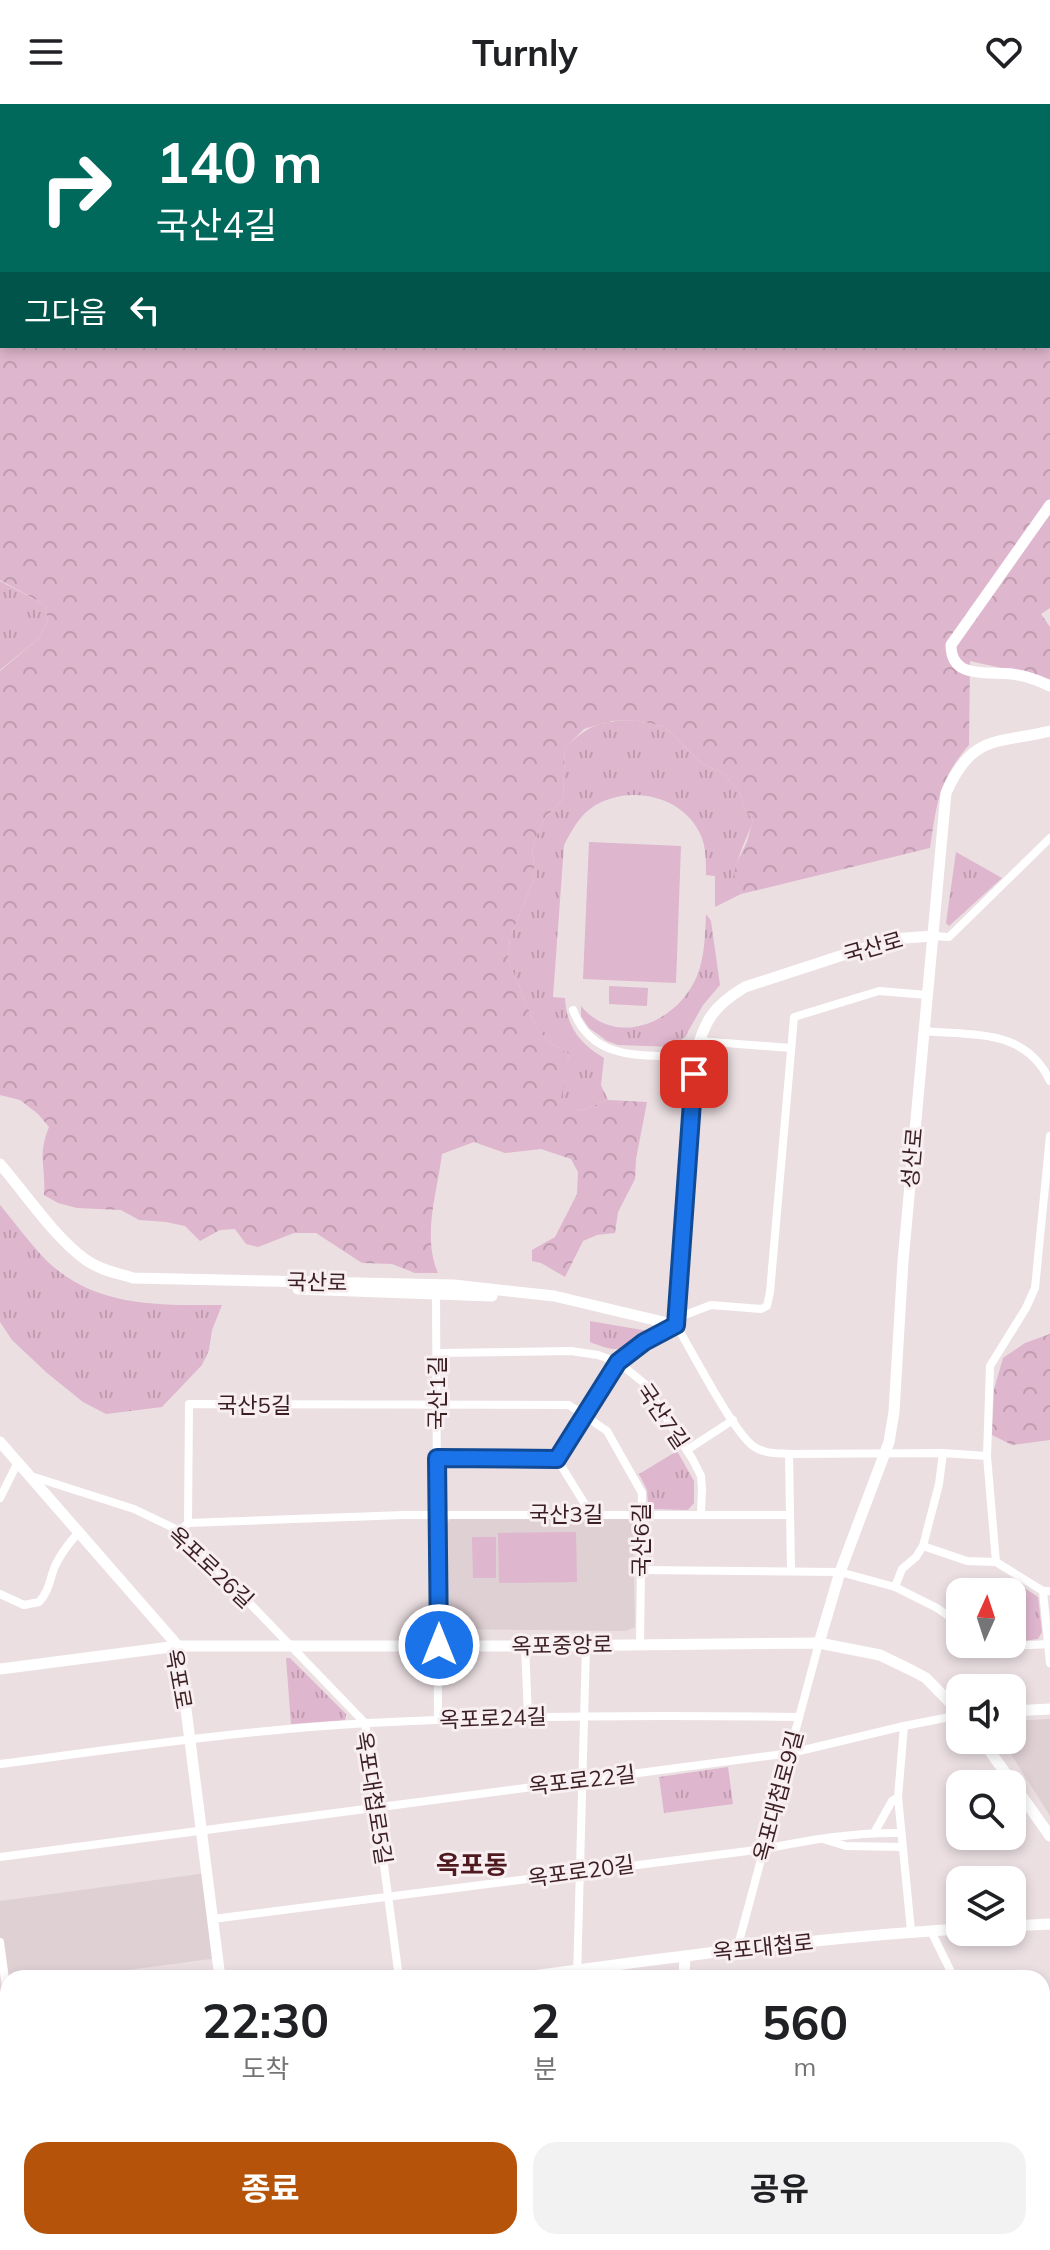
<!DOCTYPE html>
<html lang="ko">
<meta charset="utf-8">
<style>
body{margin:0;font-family:Mulish,"Noto Sans KR",sans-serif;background:#f2f2f2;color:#202124;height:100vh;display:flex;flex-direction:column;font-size:30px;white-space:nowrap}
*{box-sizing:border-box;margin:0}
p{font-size:26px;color:#757577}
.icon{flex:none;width:44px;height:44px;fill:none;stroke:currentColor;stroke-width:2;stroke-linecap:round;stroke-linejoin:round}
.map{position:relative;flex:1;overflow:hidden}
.sheet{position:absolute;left:0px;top:1866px;width:1050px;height:280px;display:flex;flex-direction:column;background:#fff;border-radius:24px 24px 0 0;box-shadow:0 4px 12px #0003}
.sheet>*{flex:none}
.hud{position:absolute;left:0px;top:0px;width:1050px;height:244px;box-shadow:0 4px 12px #0003;background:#00695c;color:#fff;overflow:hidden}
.needle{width:52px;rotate:3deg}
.controls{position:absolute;left:946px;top:1474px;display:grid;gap:16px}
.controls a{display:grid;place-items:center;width:80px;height:80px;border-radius:16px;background:#fff;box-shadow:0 4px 12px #0003;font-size:40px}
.pin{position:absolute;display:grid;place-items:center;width:68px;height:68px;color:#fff;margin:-34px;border-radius:16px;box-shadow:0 4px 12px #0006}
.me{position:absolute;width:88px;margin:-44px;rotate:0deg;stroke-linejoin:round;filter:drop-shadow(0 0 6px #0008)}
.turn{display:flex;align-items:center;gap:28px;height:168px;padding:0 24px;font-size:36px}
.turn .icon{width:104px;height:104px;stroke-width:2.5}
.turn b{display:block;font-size:56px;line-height:68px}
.then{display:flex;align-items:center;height:76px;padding:0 24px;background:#0003;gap:16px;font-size:30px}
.eta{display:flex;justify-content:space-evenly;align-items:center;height:136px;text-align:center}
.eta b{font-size:48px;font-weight:700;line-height:56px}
.cta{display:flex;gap:16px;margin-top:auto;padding:16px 24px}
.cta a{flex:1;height:92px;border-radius:24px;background:#b45309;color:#fff;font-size:32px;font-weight:700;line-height:92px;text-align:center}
.cta a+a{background:#f2f2f2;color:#202124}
header{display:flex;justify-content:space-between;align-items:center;height:104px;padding:0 24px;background:#fff;font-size:36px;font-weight:700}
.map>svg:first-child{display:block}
.built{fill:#dfd0d4}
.grass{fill:url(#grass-tufts)}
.forest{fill:url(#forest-crowns);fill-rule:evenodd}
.garden{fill:#deb6cd}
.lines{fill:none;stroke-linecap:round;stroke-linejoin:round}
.minor{stroke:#fff;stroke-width:8}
.tertiary{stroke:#fff;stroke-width:11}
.route-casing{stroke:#114b97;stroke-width:20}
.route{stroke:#1a73e8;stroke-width:14}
.labels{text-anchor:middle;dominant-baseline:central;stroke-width:6;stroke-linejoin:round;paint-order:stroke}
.street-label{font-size:22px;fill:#3c1f22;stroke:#f8eff2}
.quarter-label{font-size:26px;font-weight:bold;fill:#4f1a1f;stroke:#f8eff2}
</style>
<header><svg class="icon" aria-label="menu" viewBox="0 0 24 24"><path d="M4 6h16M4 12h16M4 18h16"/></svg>Turnly<svg class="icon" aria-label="heart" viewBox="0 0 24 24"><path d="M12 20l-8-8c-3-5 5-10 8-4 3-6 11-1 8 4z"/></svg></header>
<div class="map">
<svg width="1050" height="2146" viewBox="0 0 1050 2146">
<defs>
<pattern id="grass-tufts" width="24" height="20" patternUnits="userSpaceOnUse" patternTransform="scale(2)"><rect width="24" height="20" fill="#deb6cd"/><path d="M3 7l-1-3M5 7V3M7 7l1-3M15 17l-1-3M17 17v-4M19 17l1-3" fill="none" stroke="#bf9cb0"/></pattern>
<pattern id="forest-crowns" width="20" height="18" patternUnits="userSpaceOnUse" patternTransform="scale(2)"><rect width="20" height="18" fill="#deb6cd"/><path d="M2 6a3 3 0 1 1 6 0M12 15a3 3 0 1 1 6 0" fill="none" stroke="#bf9cb0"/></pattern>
</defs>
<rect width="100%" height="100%" fill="#ebdfe2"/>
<g class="built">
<polygon points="629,1413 633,1418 635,1523 626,1527 450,1525 445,1518 444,1421 452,1414"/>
<polygon points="1050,1615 1050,1712 1002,1636 1012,1636 1012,1617"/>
<polygon points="207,1769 218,1854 68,1874 8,1874 0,1835 0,1797"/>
</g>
<g class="grass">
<polygon points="0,477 45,501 48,516 38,535 0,566"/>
<path d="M637 616 665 623 702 660 723 669 740 689 744 704 753 716C746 740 726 767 741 790L715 803V772L706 771C706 758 706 746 702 734 685 690 625 679 590 705 578 714 571 728 564 741L553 893 565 894C566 922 580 940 604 954L601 981 608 996 580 1007 560 996 569 950 550 939 537 925 508 856 510 834 535 772 532 743 545 714 563 695 565 644C590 619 602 617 637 616Z"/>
<polygon points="956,748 1002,774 949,822 946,819"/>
<path d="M706 810 711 817 720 881 703 901 685 933 673 943 618 941 607 937 589 924 581 912V902C617 945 678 918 697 872 705 853 705 830 706 810Z"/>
<path d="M0 1101C16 1120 31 1141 48 1158 97 1204 160 1201 222 1201L212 1226 209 1246 202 1261 162 1303 106 1310 83 1298 47 1269 12 1236 0 1218Z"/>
<path d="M590 1217 648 1227C621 1245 622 1251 590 1238Z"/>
<polygon points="677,1347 694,1377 694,1399 688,1406 653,1405 648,1399 647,1386 639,1370"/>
<polygon points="1020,1481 1038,1493 1042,1528 1038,1535 1013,1538 1012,1499"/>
<polygon points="286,1554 290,1554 346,1610 345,1616 291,1620"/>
<polygon points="728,1663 733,1700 664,1709 659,1673"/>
</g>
<g class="forest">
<path d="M0 0H1050V504L1041 510 1050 523V575L970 557 969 641C938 677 937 699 930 744L741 790C729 771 736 760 745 742 749 734 750 724 753 716L744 704 740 689 723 669 702 660 665 623 637 616 611 617 584 625 565 644 563 695 545 714 532 743 535 772 510 834 508 856 537 925 550 939 569 950 561 996 580 1007 608 996 647 998 636 1055 635 1075 618 1108 615 1129 597 1131 583 1137 565 1173 541 1159 532 1157V1146L555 1133 577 1090 578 1068 571 1055 541 1045 505 1049 474 1038 442 1050C437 1089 422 1132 438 1169H415L392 1160 362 1159 316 1129H294L258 1143 246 1140 235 1125 220 1126 200 1137 185 1122 166 1118 139 1116 121 1106 77 1104 58 1099 44 1091C46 1062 37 1053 49 1023L38 1010 20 996 0 991V567L38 535 48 516 45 501 0 476ZM2 2H1048V242H2Z"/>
<polygon points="1050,1230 1050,1336 1012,1341 992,1331 994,1285 1003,1254 1025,1239"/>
<polygon points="1050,2025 1050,2123 1046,2107 1042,2104 1042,2028"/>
</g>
<g class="garden">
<polygon points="589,738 681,742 676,879 583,875"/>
<polygon points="609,882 648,884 647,902 609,900"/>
<polygon points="576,1428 577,1478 499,1479 498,1429"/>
<polygon points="472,1433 496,1433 496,1474 473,1474"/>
<polygon points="67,2138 161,2138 162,2146 69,2146"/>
</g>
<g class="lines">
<g class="minor">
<polyline points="933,832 949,833 1050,734"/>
<path d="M573 906C593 960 647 950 695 953"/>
<path d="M924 927C974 932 1025 924 1050 977"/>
<polyline points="699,937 791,944"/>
<polyline points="436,1185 438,1616"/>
<polyline points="677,1214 711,1201 761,1205 767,1202 770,1188 794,913 879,887 927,891"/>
<path d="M676 1221C692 1247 732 1326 753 1342 764 1350 777 1349 789 1350L943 1349 987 1352 996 1458 1043 1487H1050"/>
<polyline points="437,1249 571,1247 598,1251 618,1258 645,1280 693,1356 701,1372 702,1384 701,1411"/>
<polyline points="687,1346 733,1316"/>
<polyline points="789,1350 791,1466"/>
<polyline points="987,1352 990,1262 1026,1204 1035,1184 1050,1032"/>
<polyline points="437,1354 557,1355 591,1410"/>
<polyline points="557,1355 618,1258 644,1238 668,1225"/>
<polyline points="31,1372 134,1405 180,1427 365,1619 399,1874"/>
<polyline points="0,1394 18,1358"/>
<polyline points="188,1419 189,1300 569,1301 607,1327 642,1389 640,1541"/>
<polyline points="184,1423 188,1419 404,1411 790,1411"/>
<polyline points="923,1442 967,1457 996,1458"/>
<polyline points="641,1466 840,1468 895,1483 937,1504 960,1520"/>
<polyline points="895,1483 902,1465 916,1453 923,1442 939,1380 943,1349"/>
<polyline points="1043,1487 1050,1559"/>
<path d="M0 1490 24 1501 39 1498C49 1488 50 1474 55 1462 61 1449 69 1439 78 1429"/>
<polyline points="994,1540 1010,1542 1050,1540"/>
<polyline points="525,1542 528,1612"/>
<polyline points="904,1622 898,1693 911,1827"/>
<path d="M0 1660C122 1644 245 1626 368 1619 512 1611 655 1611 799 1613"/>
<polyline points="874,1729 892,1697 898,1693"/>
<polyline points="826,1736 846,1742 902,1743"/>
<polyline points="0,1753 791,1649 904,1622 960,1611"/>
<path d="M213 1815 764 1745C809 1736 854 1728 901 1729"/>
<polyline points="931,1827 954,1874"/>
<polyline points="0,1838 8,1897"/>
<polyline points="737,1845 819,1539"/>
<polyline points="577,1874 586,1542"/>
<polyline points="1042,1941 1044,1936"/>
<polyline points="0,2025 8,2024"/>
<polyline points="0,2095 8,2094"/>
<polyline points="41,2138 42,2146"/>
<polyline points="634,2138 664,2146"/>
<polyline points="1023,2138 1032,2146"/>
<polyline points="429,2146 480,2138"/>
<polyline points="566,2146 568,2138"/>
<polyline points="780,2146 781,2138"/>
<polyline points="900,2146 901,2138"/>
<polyline points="1016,2146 1017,2138"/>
</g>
<g class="tertiary">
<path d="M1050 401 951 541C951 576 988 567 1012 570 1025 572 1038 576 1050 582"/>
<path d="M0 1060C26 1090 54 1133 86 1156 100 1166 117 1169 133 1174L454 1181 554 1192 676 1221"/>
<polyline points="298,1185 492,1192"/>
<path d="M676 1221 695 953C704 917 713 902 745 883L892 835 933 832"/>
<polyline points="0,1338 178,1542 220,1874"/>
<path d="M819 1539 840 1468 889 1338 894 1308 903 1157 946 689C972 630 995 640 1050 627"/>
<polyline points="0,1565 178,1542 539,1542 819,1539 880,1551 913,1567 926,1574 960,1609"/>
<polyline points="1012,1607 1050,1605"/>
<polyline points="982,1636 1050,1732"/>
<polyline points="1012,1822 1050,1820"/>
<path d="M519 1874C666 1854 812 1834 960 1825"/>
<polyline points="684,1874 685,1852"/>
<polyline points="0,1941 8,1940"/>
<polyline points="256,2138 257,2146"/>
<polyline points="667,2146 671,2138"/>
</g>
</g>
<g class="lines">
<g class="route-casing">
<polyline id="route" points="439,1541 437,1354 557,1355 618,1258 644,1238 676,1221 694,970"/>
</g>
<use href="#route" class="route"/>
</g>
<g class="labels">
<g class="street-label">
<text transform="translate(873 843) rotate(-16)">국산로</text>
<text transform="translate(912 1054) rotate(-85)">성산로</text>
<text transform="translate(317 1178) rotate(1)">국산로</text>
<text transform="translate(437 1289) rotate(-90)">국산1길</text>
<text x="254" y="1301">국산5길</text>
<text transform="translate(663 1312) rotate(56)">국산7길</text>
<text x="566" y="1410">국산3길</text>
<text transform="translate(641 1436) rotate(-90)">국산6길</text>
<text transform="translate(211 1463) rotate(43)">옥포로26길</text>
<text transform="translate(562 1541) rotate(-1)">옥포중앙로</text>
<text transform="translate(179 1575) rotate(80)">옥포로</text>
<text transform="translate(493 1614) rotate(-2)">옥포로24길</text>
<text transform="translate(582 1676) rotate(-7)">옥포로22길</text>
<text transform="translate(778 1692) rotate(-75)">옥포대첩로9길</text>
<text transform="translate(374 1694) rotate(81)">옥포대첩로5길</text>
<text transform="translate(581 1767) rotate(-8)">옥포로20길</text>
<text transform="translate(763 1843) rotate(-6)">옥포대첩로</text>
</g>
<g class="quarter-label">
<text x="472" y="1760">옥포동</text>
</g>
</g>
</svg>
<div class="controls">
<a><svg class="needle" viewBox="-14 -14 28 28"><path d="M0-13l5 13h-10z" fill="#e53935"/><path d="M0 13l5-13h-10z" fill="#757577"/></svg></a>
<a><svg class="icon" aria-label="sound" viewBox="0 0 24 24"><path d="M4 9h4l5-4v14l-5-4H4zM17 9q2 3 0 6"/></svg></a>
<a><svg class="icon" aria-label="search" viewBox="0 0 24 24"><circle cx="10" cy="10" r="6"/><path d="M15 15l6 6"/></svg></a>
<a><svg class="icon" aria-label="layers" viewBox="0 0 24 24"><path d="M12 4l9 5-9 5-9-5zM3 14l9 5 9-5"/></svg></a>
</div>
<div class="pin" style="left:694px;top:970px;background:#d93025"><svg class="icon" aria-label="arrive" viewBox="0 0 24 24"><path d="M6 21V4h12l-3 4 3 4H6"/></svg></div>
<svg class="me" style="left:439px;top:1541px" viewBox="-20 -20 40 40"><circle r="17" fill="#1a73e8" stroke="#fff" stroke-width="3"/><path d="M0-11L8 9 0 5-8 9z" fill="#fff"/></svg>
<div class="hud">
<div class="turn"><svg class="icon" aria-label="right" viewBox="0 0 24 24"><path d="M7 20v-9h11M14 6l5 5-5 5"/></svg><div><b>140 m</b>국산4길</div></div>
<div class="then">그다음<svg class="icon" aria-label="left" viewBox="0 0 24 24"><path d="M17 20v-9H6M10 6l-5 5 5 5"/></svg></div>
</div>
<section class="sheet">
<div class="eta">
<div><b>22:30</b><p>도착</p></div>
<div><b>2</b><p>분</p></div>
<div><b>560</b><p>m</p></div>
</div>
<div class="cta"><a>종료</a><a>공유</a></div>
</section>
</div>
